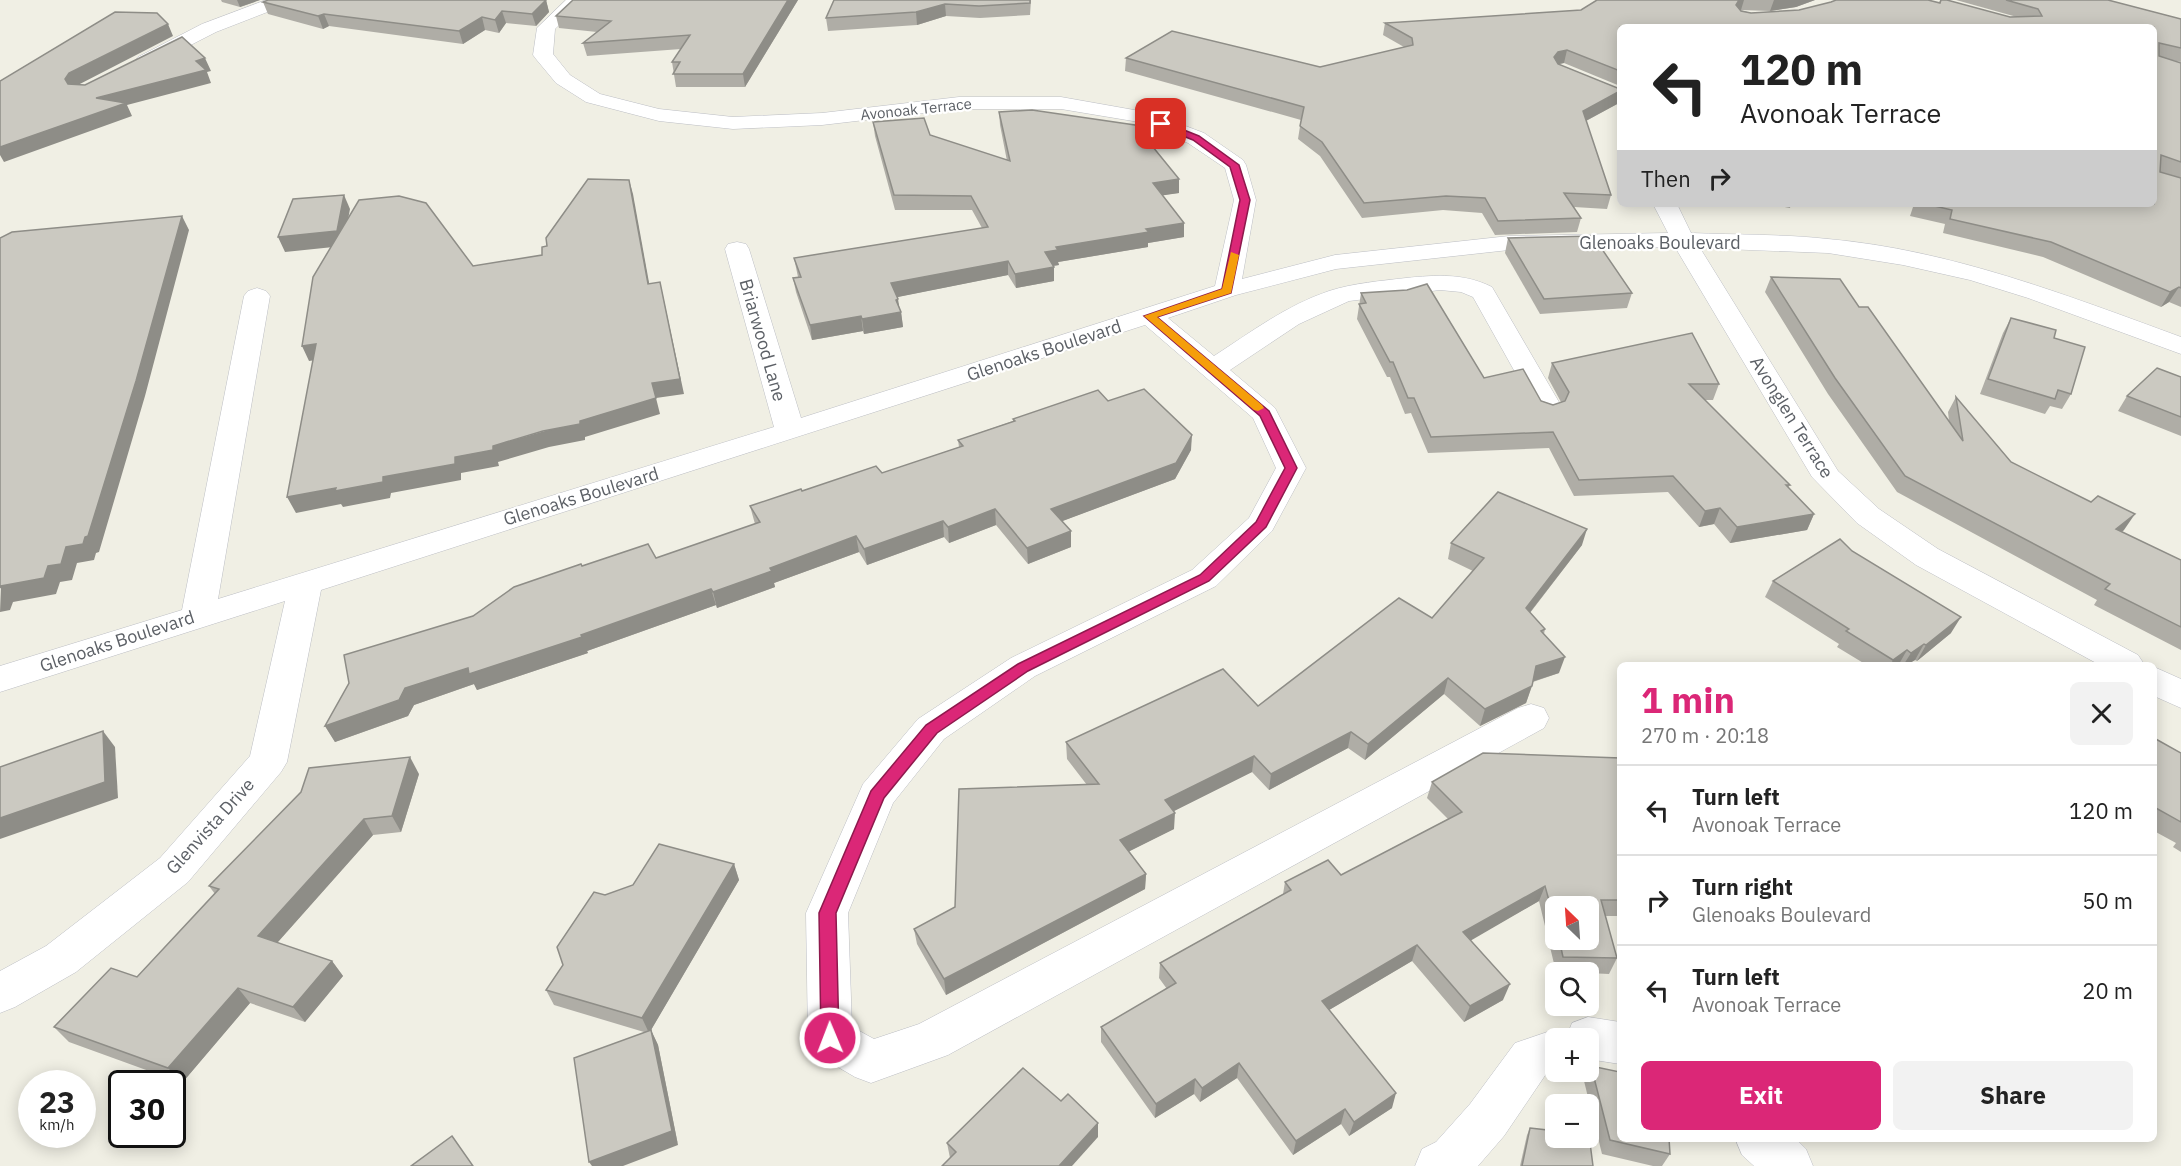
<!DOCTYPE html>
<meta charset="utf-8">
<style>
body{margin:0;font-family:"IBM Plex Sans",sans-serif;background:#f2f2f2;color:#222;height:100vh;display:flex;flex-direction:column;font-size:22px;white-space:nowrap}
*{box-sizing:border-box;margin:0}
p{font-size:20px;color:#767676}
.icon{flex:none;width:33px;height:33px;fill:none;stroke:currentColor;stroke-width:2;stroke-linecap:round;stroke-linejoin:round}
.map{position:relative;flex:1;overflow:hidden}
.details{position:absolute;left:1617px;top:662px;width:540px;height:480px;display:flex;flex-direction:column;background:#fff;border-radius:9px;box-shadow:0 3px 15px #0003}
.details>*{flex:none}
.top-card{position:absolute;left:1617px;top:24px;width:540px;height:183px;border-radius:9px;box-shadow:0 3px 15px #0003;background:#fff;color:#222;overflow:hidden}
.needle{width:39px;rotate:335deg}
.fabs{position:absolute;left:1545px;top:896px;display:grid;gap:12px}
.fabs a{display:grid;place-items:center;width:54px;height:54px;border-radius:9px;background:#fff;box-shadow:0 3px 15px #0003;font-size:30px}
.speed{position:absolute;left:18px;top:1070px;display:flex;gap:12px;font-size:30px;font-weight:700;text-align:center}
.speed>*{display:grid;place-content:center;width:78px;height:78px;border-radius:50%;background:#fff;box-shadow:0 3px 15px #0003;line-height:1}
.speed small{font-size:15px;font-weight:400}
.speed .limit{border:3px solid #111;border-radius:9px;background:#fff;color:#111}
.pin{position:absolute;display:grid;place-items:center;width:51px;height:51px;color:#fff;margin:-26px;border-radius:12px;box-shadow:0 3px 9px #0006}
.me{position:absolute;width:66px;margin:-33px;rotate:359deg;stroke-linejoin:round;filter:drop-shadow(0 0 4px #0008)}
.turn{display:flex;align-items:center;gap:21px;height:126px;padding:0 24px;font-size:27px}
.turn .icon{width:78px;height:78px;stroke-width:2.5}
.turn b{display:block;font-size:42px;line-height:51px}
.then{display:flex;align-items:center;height:57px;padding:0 24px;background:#0003;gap:12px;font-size:22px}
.round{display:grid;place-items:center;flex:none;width:63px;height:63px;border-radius:9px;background:#f2f2f2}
.head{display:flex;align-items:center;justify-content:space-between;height:102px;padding:0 24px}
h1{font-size:36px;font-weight:700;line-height:45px;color:#db2777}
.primary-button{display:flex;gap:12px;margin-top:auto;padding:12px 24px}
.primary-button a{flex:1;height:69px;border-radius:9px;background:#db2777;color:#fff;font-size:24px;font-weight:700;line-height:69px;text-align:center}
.primary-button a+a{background:#f2f2f2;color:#222}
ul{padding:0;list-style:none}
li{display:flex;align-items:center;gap:18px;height:90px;padding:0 24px;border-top:2px solid #e0e0e0}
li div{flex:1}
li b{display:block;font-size:22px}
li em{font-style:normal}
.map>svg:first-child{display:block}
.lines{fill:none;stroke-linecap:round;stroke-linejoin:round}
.minor-casing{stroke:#bcbec4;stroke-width:1}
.minor{fill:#fff;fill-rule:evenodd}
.wall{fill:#afada6;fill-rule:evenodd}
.shaded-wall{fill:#8e8d87}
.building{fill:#cbc9c1;stroke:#8e8d87;stroke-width:1.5}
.route{fill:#db2777;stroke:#8e194d;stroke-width:1.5}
.slow{fill:#f59e0b}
.labels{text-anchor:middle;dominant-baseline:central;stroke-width:4.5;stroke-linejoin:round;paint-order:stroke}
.far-street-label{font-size:15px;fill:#5c6066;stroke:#fff}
.street-label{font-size:18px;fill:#5c6066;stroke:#fff}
</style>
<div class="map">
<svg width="2181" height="1166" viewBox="0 0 2181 1166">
<rect width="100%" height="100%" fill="#f0efe4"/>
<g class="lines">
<g class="minor-casing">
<g id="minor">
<polygon points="266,0 291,0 288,4 216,32 152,65 138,65 135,61 138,57 202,24"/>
<path d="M566 0H585L555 29 553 54 570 75 600 94 659 109 733 117 822 113 959 97H1061L1151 113 1204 133 1243 160 1246 165 1256 200 1242 279 1335 255 1509 236 1668 233 1653 204H1677L1691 233C1737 235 1783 234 1828 239 1951 250 2066 295 2181 337V354L2028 298 1970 280 1903 265 1828 253 1700 248 1838 471 1879 509 1938 549 2138 655 2144 664H2098L1916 565 1857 523 1812 477 1675 247 1509 250 1336 269 1236 295 1168 318 1214 356C1251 332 1287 305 1329 291 1354 283 1381 281 1406 278 1436 275 1464 273 1492 287L1563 409 1559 415 1549 418 1539 415 1473 297 1461 292 1440 290 1349 301 1299 324 1230 370 1275 408 1306 468 1272 531 1216 586 1035 676 944 739 893 803 848 913 852 1027 874 1039 919 1024 1518 708 1531 704 1544 708 1549 718 1544 728 948 1055 871 1083 855 1077 814 1053 808 1038 806 913 863 784 918 719 1011 658 1192 570 1249 518 1276 468 1253 418 1145 325 321 590 287 762 281 772 188 882 76 972 15 1007 0 1013V971L46 946 160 858 250 756 285 601 0 692V666L182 610 244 296 248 291 257 288 266 291 270 296 218 599 774 427 725 249 728 244 737 242 746 244 749 249 801 418 1215 286 1234 200 1225 168 1188 143 1139 122 1061 109H959L822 125 733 129 659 121 586 102 556 83 536 59 533 55 537 28Z"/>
<polygon points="2154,667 2181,679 2181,708 2154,696"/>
<polygon points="1588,1017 1620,1022 1620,1064 1588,1059 1588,1038 1556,1038 1556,1071 1546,1074 1504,1136 1478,1166 1415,1166 1422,1149 1436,1142 1470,1104 1515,1043 1556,1029 1568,1033 1572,1023"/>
<polygon points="1735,1138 1795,1138 1806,1149 1813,1166 1754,1166 1742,1155"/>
</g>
</g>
<use href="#minor" class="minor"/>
</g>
<g class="wall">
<polygon points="221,0 260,0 240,7 222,2"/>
<polygon points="546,0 549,12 536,26 506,23 499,33 485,30 463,44 329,26 323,29 268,14 263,2"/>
<polygon points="798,0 745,87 676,87 672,62 681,49 587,56 583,43 597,32 559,28 556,16"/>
<polygon points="834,0 1031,0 1030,15 980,18 946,16 917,25 828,31 826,18"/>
<polygon points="1597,0 1815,0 1796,7 1770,11 1740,10 1751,13 1939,3 1940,0 1947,0 2010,17 2017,17 1956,0 2108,0 2181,19 2181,62 2166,59 2181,63 2181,307 2169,302 2161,307 2043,257 1943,233 1945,224 1910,216 1914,204 2154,204 1620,27 1620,86 1564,63 1558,64 1620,89 1620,99 1619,103 1586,121 1611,195 1607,209 1574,207 1581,218 1577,232 1495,235 1482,213 1443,210 1362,218 1320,156 1298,139 1301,120 1125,71 1126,58 1320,67 1404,47 1383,35 1385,23 1581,10"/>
<polygon points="999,112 1179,193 1162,195 1184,237 1148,243 1148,247 1058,262 1059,265 1053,266 1054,281 1016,288 1008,275 897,297 899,307 901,312 903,327 864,334 863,331 812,340 796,292 793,278 798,277 794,258 982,228 972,210 895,210 875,136 873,122 930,135 1007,161 1000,125"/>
<polygon points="1768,204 1791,204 1790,208"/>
<polygon points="1508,238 1632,293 1627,308 1540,314 1505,253"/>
<polygon points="1771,277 1859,307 1949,421 1948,412 1956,397 2011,462 2124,530 2121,532 2181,560 2181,650 2094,605 2097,600 1897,492 1828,394 1765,292"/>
<polygon points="1361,293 1484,378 1553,405 1561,402 1548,378 1552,363 1719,384 1713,400 1705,400 1790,485 1788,488 1814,514 1807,530 1730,543 1714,524 1699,527 1668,492 1574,496 1549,448 1428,453 1411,413 1405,414 1390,377 1387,377 1357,319"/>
<polygon points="2011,318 2071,394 2062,409 2050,406 2045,414 1980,394 2003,333"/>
<polygon points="2181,377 2181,436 2118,411 2127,396"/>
<polygon points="1108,401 1191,450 1175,479 1062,521 1071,547 1028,564 996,525 949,543 944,537 867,565 859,552 774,583 775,587 717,608 716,605 587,651 588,653 477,690 474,684 414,705 408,716 335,742 325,726 473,616 582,566 656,558 755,524 750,506 802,491 882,473 959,447 958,440 1013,421 1013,419"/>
<polygon points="1451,543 1582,545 1530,613 1545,629 1544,634 1559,673 1533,682 1526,703 1480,726 1444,694 1365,760 1348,748 1269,790 1252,772 1174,811 1174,829 1129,851 1146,874 1145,889 946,995 917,944 914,929 955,907 1087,785 1067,759 1066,742 1258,706 1432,618 1473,571 1448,559"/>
<polygon points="1852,551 1951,633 1917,661 1915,660 1908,664 1865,664 1837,647 1839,644 1765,597 1773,581"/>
<polygon points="2154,738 2181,753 2181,852 2173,847 2176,843 2154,831"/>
<path d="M1620 758V916H1605L1617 958 1609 974 1588 973V972H1556L1539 901 1470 940 1503 1000 1464 1022 1412 961 1329 1010 1392 1108 1349 1136 1341 1124 1293 1155 1237 1078 1200 1102 1194 1094 1155 1118 1101 1042V1027L1167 989 1159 978 1160 963 1283 894 1285 882 1341 875 1448 819 1427 798 1432 782ZM1556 906 1588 939H1556Z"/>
<polygon points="419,774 401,832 373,835 277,943 332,961 343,976 305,1022 250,1003 182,1083 69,1042 54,1027 137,977 215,894 209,886"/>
<polygon points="734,864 739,880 651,1030 658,1045 678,1145 644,1032 554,1005 546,990 563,965 605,895"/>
<polygon points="1591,1066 1670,1154 1662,1166 1653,1166 1602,1154 1584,1081"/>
<polygon points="1530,1128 1593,1166 1520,1166 1527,1135"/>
<polygon points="1098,1137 950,1158 947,1143"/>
</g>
<g class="shaded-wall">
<polygon points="237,0 260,0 240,7"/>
<polygon points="546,0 549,12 536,26 532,14"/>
<polygon points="788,0 798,0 745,87 743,74"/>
<polygon points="1739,0 1744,0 1741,10 1735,12 1736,5"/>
<polygon points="1774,0 1815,0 1796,7 1770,11"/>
<polygon points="945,4 946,16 917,25 916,12"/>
<polygon points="502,11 506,23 499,33 495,20"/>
<polygon points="324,14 329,26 323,29 318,16"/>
<polygon points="482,17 485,30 463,44 459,31"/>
<polygon points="168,24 173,36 76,86 72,92 65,79 69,73"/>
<polygon points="1567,50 1564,63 1555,65 1554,57 1558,52"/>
<polygon points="205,58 211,71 207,72 211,83 127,105 132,116 4,162 0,155 0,147 96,98 196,61"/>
<polygon points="1620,91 1619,103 1580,124 1583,111"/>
<polygon points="1179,179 1179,193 1152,197 1153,183"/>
<polygon points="629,180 633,194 652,299 648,284"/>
<polygon points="344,195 350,209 343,246 285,252 278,237"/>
<polygon points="182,216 189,230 145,396 99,552 96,553 94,560 77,563 72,580 60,582 56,594 13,602 10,610 0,612 1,586 48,566 66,547"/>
<polygon points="1184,223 1184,237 1148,243 1148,247 1058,262 1059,265 1045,267 1045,252 1056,247 1146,229"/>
<polygon points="1008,261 1008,275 893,298 891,283"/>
<polygon points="1054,267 1054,281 1016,288 1015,274"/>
<polygon points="660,282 684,394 656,398 660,414 585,437 585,440 549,447 498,462 499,466 461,473 461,480 391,493 390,498 343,507 341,504 296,513 287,497 383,477 580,421 652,383"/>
<polygon points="2179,287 2169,302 2161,307 2170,292"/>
<polygon points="898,299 900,312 901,312 903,327 864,334 862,319"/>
<polygon points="861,316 863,331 812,340 810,325"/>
<polygon points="316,344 323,359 309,361 302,346"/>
<polygon points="1192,435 1191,450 1175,479 1052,525 1051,509"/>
<polygon points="1720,508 1714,524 1699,527 1705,511"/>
<polygon points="995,509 996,525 949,543 948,527"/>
<polygon points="1814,514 1807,530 1730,543 1737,527"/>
<polygon points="2135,514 2124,530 2105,545 2116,529"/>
<polygon points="943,521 944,537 867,565 864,549"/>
<polygon points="1587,529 1582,545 1521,624 1526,608"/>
<polygon points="1071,531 1071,547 1028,564 1027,548"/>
<polygon points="856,536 859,552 774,583 775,587 717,608 713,592 770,568"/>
<polygon points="711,589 716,605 587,651 588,653 477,690 474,684 414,705 408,716 335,742 325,726 405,688 468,668 581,635"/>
<polygon points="1961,617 1951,633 1917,661 1926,645"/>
<polygon points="1924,644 1915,660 1908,664 1904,664 1911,653"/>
<polygon points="1907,650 1899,664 1891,664 1893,660"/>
<polygon points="1565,657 1559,673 1531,682 1536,666"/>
<polygon points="1448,678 1444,694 1365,760 1368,744"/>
<polygon points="1532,686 1526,703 1480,726 1485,709"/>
<polygon points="103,731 115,747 118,798 0,839 0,818"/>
<polygon points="1351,732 1348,748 1269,790 1271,774"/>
<polygon points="1254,756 1252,772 1164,816 1165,800"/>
<polygon points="410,757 419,774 401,832 392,816"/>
<polygon points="1175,813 1174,829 1120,856 1120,840"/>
<polygon points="364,819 373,835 269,952 258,936"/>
<polygon points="734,864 739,880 651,1030 658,1045 678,1145 623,1166 592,1166 589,1162 649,1033 642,1018"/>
<polygon points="1146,874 1145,889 946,995 944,979"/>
<polygon points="1545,886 1539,901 1458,948 1463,932"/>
<polygon points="1417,945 1412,961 1319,1016 1322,1001"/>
<polygon points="332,961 343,976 305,1022 293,1007"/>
<polygon points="1510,984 1503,1000 1464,1022 1470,1006"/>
<polygon points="238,988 250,1003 182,1083 168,1068"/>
<polygon points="1239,1063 1237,1078 1200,1102 1202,1088"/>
<polygon points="1195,1079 1194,1094 1155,1118 1156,1104"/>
<polygon points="1396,1093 1392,1108 1349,1136 1354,1122"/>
<polygon points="1345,1109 1341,1124 1293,1155 1296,1141"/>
<polygon points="1098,1123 1098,1137 1072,1166 1059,1166"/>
</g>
<g class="building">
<polygon points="268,0 546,0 532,14 502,11 495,20 482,17 459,31 324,14 318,16 263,2"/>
<polygon points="573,0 788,0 743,74 673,74 680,62 672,62 690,35 583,43 611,21 556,16"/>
<polygon points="834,0 1030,0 1030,3 979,6 945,4 916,12 826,18"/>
<polygon points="1597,0 1739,0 1736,5 1741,11 1751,13 1799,10 1831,2 1836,0 1928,0 1940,3 1941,0 1947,0 2010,17 2042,16 2038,9 2006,0 2108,0 2181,19 2181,48 2159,43 2159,56 2181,63 2181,162 2161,155 2160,172 2181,178 2181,288 2179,287 2170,292 2051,242 1950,219 1952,210 1926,204 2154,204 2154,27 1620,27 1620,71 1567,50 1558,52 1554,57 1558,64 1620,89 1620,91 1583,111 1611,195 1564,193 1581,218 1498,221 1485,198 1446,196 1364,203 1322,142 1300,126 1304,107 1126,58 1172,31 1320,67 1413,45 1412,38 1385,23 1581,10"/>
<polygon points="115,12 157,13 168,24 69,73 65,79 68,84 85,85 182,37 205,58 196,61 206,70 96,98 126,103 0,147 0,81"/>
<polygon points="1032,110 1135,125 1179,179 1153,183 1184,223 1146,229 1149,232 1056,247 1058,250 1045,252 1054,267 1015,274 1008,261 891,283 898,299 896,300 901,312 862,319 861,316 810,325 793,278 801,277 794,258 988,227 971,196 894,195 873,122 924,118 930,135 1010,161 999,112"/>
<polygon points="588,179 629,180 648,284 660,282 680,379 652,383 656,398 580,421 580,424 543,431 493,446 493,450 455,457 455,464 383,477 383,482 335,491 336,488 287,497 316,344 302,346 313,277 359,200 399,196 426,203 473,266 542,255 542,247 547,246 546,238"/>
<polygon points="344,195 337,231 278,237 293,199"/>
<polygon points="182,216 136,381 88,536 85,537 83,544 66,547 61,564 48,566 44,578 1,586 0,588 0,238 12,232"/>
<polygon points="1593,236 1632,293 1544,299 1508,238"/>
<polygon points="1771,277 1840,279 1859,307 1868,307 1963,441 1956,397 2011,462 2091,502 2098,496 2135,514 2116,529 2181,560 2181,627 2105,589 2110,584 1905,476 1835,378"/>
<polygon points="1427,284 1484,378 1523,369 1541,401 1553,405 1565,401 1569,392 1552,363 1692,333 1719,384 1689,384 1790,485 1786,485 1814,514 1737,527 1720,508 1705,511 1673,476 1579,480 1553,432 1431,437 1414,398 1408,398 1393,362 1390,362 1359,304 1366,303 1361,293 1407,290"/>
<polygon points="2011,318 2056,330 2054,338 2085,347 2071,394 2058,390 2055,399 1988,379"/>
<polygon points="2157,368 2181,377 2181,417 2127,396"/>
<polygon points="1144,389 1192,435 1176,463 1051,509 1071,531 1027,548 995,509 948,527 943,521 864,549 856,536 770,568 772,571 713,592 711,589 581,635 582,637 469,674 468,668 405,688 399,700 325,726 349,683 344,655 473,616 514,587 581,564 582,566 648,544 656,558 760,522 750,506 801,489 802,491 876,466 882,473 963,446 958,440 1015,421 1013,419 1098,390 1108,401"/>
<polygon points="1498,492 1587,529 1526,608 1545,629 1541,631 1565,657 1536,666 1532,686 1485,709 1448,678 1368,744 1351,732 1271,774 1254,756 1165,800 1175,813 1120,840 1146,874 944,979 914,929 955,907 959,789 1099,784 1066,742 1223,669 1258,706 1399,598 1432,618 1484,558 1451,543"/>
<polygon points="1840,539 1852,551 1961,617 1926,645 1924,644 1911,653 1907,650 1893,660 1846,631 1849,629 1773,581"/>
<polygon points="103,731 105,782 0,818 0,767"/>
<polygon points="2154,738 2181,753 2181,822 2154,807"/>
<polygon points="1483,753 1620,758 1620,900 1601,900 1617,958 1563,957 1559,939 1588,939 1588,906 1556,906 1556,926 1545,886 1463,932 1510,984 1470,1006 1417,945 1322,1001 1396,1093 1354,1122 1345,1109 1296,1141 1239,1063 1202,1088 1195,1079 1156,1104 1101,1027 1176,983 1160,963 1291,890 1285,882 1328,860 1341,875 1462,812 1432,782"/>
<polygon points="410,757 392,816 364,819 258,936 332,961 293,1007 238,988 168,1068 54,1027 111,968 137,977 219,889 209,886 301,792 309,768"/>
<polygon points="659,844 734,864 642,1018 546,990 563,965 557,947 594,892 605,895 633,885"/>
<polygon points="651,1030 672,1131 589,1162 574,1058"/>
<polygon points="1591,1066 1620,1072 1620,1138 1669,1138 1670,1154 1610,1140"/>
<polygon points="1023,1068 1061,1101 1068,1094 1098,1123 1059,1166 942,1166 956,1152 947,1143"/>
<polygon points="1530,1128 1556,1131 1556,1137 1588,1137 1589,1135 1593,1166 1522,1166"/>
<polygon points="452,1136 473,1166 411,1166"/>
</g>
<polygon class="route" points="1158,122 1164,122 1199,136 1239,165 1250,200 1231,293 1157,317 1269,411 1297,468 1266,527 1209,581 1028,671 937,733 884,798 836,913 839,1038 837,1044 830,1047 823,1044 821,1038 819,913 871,791 926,725 1018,664 1200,575 1256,522 1285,468 1260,416 1144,316 1222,289 1240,200 1230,167 1193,140 1158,126"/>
<polygon class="slow" points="1231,252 1239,255 1231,293 1157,317 1262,405 1264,408 1258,411 1254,410 1144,316 1222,289"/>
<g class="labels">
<g class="far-street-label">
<text transform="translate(916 109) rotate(-6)">Avonoak Terrace</text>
</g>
<g class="street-label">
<text x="1660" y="242">Glenoaks Boulevard</text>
<text transform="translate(763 340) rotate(74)">Briarwood Lane</text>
<text transform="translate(1044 350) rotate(-18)">Glenoaks Boulevard</text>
<text transform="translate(1792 417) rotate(58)">Avonglen Terrace</text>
<text transform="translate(581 496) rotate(-17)">Glenoaks Boulevard</text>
<text transform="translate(117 641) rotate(-18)">Glenoaks Boulevard</text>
<text transform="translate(210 826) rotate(-48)">Glenvista Drive</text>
</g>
</g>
</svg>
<div class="fabs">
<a><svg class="needle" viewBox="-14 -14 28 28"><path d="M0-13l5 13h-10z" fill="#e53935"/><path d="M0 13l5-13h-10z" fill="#767676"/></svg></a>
<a><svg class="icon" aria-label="search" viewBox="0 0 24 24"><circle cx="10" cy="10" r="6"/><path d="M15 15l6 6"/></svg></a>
<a>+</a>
<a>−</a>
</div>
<div class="speed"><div>23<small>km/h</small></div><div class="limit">30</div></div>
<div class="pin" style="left:1161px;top:124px;background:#d93025"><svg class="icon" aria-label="arrive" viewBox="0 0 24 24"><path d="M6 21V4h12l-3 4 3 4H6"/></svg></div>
<svg class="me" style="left:830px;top:1038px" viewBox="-20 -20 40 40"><circle r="17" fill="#db2777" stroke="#fff" stroke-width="3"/><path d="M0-11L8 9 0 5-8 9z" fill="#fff"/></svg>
<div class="top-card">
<div class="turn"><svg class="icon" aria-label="left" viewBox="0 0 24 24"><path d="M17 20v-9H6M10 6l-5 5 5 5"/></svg><div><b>120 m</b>Avonoak Terrace</div></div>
<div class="then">Then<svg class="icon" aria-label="right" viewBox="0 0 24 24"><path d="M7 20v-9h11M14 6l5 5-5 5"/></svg></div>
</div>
<section class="details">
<div class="head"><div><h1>1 min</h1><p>270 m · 20:18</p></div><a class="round"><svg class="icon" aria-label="close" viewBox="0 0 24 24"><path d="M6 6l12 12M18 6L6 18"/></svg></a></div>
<ul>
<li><svg class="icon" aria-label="left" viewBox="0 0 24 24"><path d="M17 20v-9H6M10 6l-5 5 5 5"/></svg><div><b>Turn left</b><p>Avonoak Terrace</p></div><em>120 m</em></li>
<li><svg class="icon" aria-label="right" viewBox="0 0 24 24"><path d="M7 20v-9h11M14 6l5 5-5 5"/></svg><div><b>Turn right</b><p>Glenoaks Boulevard</p></div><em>50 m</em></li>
<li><svg class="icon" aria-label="left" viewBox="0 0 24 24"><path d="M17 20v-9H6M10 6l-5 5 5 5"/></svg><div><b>Turn left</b><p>Avonoak Terrace</p></div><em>20 m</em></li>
</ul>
<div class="primary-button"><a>Exit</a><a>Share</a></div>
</section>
</div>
